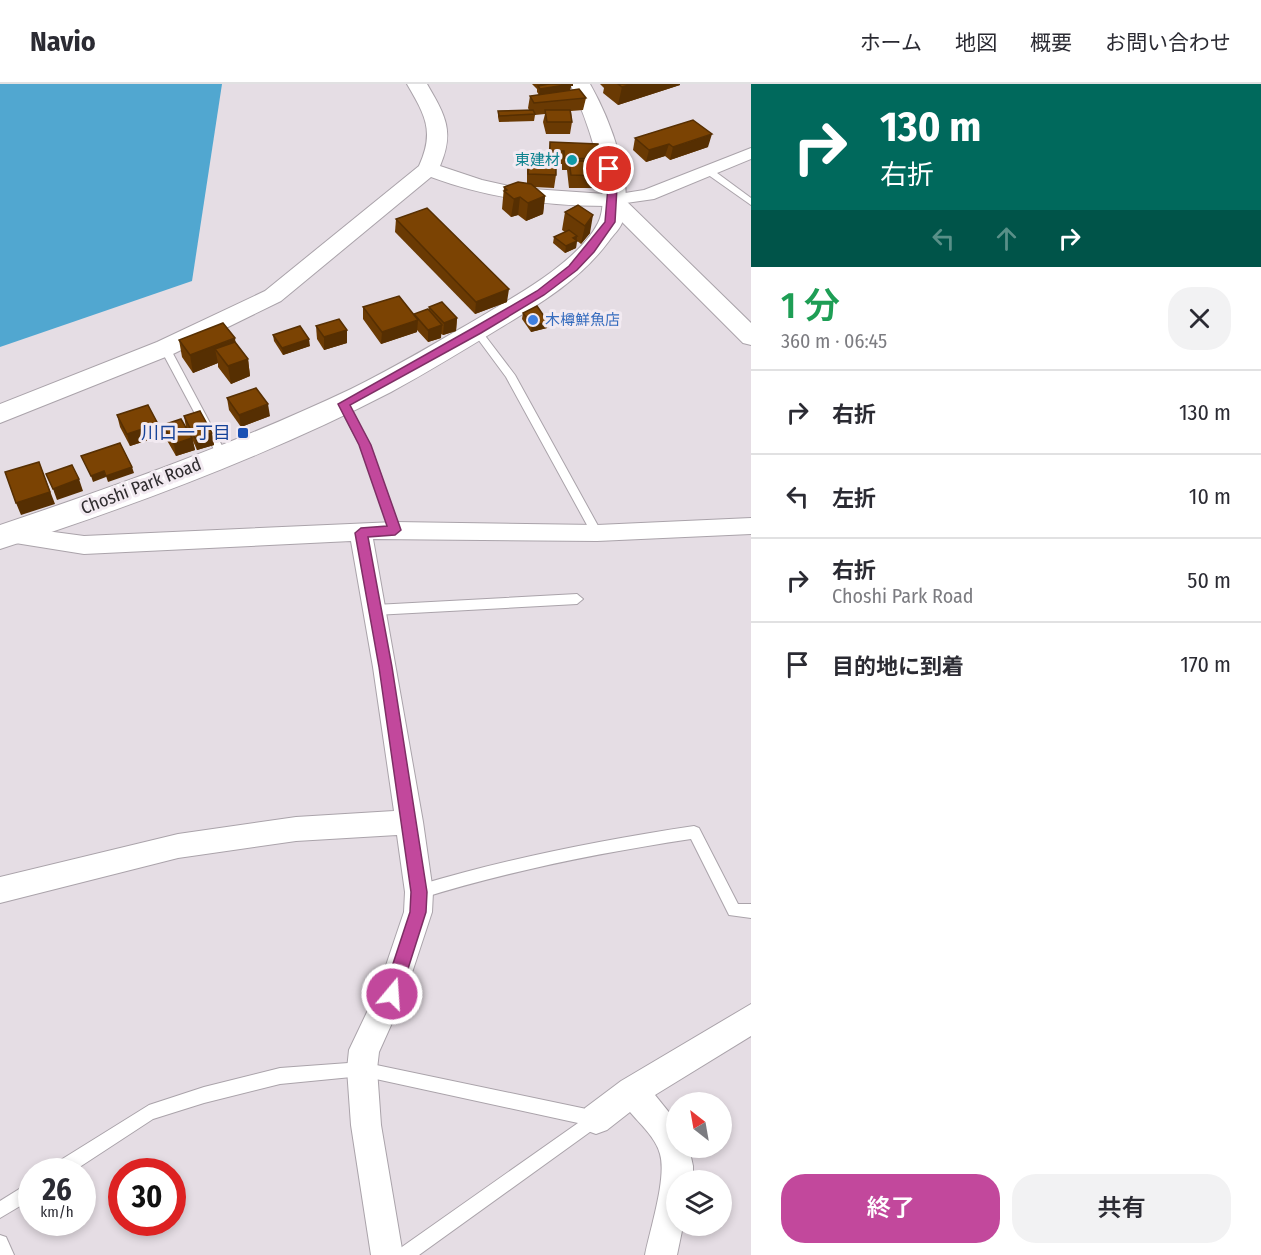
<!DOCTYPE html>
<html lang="ja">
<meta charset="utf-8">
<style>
body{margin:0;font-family:"Fira Sans Condensed","Noto Sans JP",sans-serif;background:#f2f2f3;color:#2b2b33;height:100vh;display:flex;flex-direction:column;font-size:22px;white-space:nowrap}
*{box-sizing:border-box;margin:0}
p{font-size:20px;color:#7c7c81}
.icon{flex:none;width:33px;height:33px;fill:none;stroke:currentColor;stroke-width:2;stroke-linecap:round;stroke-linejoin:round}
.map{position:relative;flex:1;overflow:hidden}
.side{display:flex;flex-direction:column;background:#fff;width:510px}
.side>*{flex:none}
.banner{background:#00695c;color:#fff;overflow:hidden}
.needle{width:39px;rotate:329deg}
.tools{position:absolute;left:666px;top:1008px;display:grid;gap:12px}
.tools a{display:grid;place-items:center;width:66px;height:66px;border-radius:50%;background:#fff;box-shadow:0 3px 9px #0003;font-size:30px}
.speed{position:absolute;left:18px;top:1074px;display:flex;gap:12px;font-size:30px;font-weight:700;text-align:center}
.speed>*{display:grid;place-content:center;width:78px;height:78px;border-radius:50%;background:#fff;box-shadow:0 3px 9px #0003;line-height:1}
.speed small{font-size:15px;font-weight:400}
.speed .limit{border:9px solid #d22;background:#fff;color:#111}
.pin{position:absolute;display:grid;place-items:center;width:51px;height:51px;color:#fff;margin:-26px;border:3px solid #fff;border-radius:50%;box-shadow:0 2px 6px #0007}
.me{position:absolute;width:66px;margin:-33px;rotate:18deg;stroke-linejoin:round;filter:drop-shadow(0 0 4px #0008)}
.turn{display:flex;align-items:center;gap:21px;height:126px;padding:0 30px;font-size:27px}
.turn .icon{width:78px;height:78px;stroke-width:2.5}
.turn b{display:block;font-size:42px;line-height:51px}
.lanes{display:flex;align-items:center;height:57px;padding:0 30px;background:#0003;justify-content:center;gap:30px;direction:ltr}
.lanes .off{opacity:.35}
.round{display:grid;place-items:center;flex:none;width:63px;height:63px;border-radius:24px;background:#f2f2f3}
.summary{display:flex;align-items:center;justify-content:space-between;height:102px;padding:0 30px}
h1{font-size:36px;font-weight:600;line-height:45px;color:#1e9e55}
.primary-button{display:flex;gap:12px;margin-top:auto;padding:12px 30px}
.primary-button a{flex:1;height:69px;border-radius:24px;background:#c2489c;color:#fff;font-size:24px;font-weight:600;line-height:69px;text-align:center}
.primary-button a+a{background:#f2f2f3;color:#2b2b33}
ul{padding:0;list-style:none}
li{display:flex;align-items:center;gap:18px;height:84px;padding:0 30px;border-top:2px solid #e1e1e2}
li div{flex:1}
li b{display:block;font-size:22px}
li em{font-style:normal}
header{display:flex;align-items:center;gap:36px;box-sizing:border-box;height:84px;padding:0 30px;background:#fff;border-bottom:2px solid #e1e1e2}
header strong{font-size:28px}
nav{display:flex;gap:33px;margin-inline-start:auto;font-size:21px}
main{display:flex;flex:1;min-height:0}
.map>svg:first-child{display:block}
.water{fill:#51a7d0}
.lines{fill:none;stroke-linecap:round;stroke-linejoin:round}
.service-casing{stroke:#aaa3aa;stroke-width:2}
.minor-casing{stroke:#aaa3aa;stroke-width:2}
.tertiary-casing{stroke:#aaa3aa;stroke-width:2}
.secondary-casing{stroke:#aaa3aa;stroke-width:2}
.service{fill:#fff;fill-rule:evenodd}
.minor{fill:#fff;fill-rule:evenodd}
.tertiary{fill:#fff;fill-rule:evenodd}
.secondary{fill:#fff;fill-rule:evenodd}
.wall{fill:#6a3a03}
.shaded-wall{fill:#562f02}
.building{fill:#7b4303;stroke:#562f02;stroke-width:1.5}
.route{fill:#c2489c;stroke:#7e2f65;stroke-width:1.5}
.culture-dot{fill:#0f9aa8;stroke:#f2eaf1;stroke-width:2}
.shop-dot{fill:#3f7fe0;stroke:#f2eaf1;stroke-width:2}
.transit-dot{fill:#1a4fb4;stroke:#f2eaf1;stroke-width:2}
.labels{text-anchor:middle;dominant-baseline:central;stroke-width:6;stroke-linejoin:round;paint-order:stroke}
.far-culture-label{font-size:15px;fill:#0d838f;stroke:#f2eaf1;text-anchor:end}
.far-shop-label{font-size:15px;fill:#366cbe;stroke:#f2eaf1;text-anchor:start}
.transit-label{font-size:18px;fill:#164399;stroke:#f2eaf1;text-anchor:end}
.street-label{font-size:18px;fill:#2f2c2f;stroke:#f2eaf1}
</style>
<header>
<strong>Navio</strong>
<nav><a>ホーム</a><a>地図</a><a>概要</a><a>お問い合わせ</a></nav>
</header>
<main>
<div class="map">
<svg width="751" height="1171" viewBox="0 0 751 1171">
<rect width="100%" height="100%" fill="#e5dde4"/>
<polygon class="water" points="0,0 222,0 192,197 0,263"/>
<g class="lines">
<g class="service-casing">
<g id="service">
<polygon points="707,86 713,86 751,114 751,121 707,90"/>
<polygon points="477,244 480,245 515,291 602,449 601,452 593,452 506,293 472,247"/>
<polygon points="165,261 170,264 227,371 226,374 222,375 217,371 160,264"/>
<polygon points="343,316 347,318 370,361 400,446 399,449 395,450 390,446 360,361 338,320"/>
<polygon points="577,510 583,515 577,520 375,531 371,529 369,526 371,523 375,521"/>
<path d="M694 742 699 744 738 820H751V834L729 831 691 755C599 769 508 787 419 815L414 813 412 808 414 803 419 801C509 774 601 756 694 742Z"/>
<polygon points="362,978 596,1027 601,1030 604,1035 601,1040 419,1171 397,1171 399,1165 578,1039 362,992 280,1000 204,1019 153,1035 72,1088 49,1088 51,1082 149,1021 204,1003 280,984"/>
<polygon points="32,1097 32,1115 0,1134 0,1117"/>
<polygon points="0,1151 6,1153 14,1171 0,1171"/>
</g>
</g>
<g class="minor-casing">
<g id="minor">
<polygon points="751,64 751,75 654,115 612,121 606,120 604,116 606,112 644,106"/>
<polygon points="751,434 751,450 597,457 373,455 423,738 433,808 432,828 405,910 379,968 377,985 381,1041 403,1171 371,1171 351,1041 347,985 349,966 378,905 404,828 405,808 397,751 296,757 178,774 0,819 0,793 178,750 296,733 394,727 373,583 351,457 84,470 9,458 0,454 1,444 9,442 84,452 395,438 597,441"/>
<path d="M751 920V952L655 1011 676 1037V1064H689L693 1082V1096H676V1142H683L677 1171H645C650 1145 667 1094 660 1070 656 1054 640 1040 630 1028L607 1046 596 1050 585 1046 581 1035 585 1024 621 997Z"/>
</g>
</g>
<g class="tertiary-casing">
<path id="tertiary" d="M407 0H427C445 31 455 47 440 82L482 96 518 104 620 111 751 239V261L743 259 606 122C546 122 488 114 431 93L281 217 173 270 0 339V320L157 258 265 207 419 82C435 47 425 31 407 0Z"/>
</g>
<g class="secondary-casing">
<path id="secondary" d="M570 0H590C609 33 636 101 622 139 619 146 613 151 609 157 580 196 541 219 500 244 464 266 428 288 391 308 267 372 133 422 0 465V441C119 401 237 359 351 305 396 283 439 257 482 232 517 211 579 177 598 139 614 108 585 29 570 0Z"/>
</g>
<use href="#service" class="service"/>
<use href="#minor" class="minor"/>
<use href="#tertiary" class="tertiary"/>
<use href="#secondary" class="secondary"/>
</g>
<g class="wall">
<polygon points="532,0 573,0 573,2 571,2 570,6 586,14 583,26 571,27 572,38 570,50 546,50 543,38 545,30 535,31 534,37 499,38 498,33 498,27 529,26 528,24 530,12 539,11 537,8 537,5"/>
<polygon points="600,0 680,0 680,1 618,21 603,9 604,4"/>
<polygon points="635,54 708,63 670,76 665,72 646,78 633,66"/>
<polygon points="550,58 599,75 599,77 603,92 600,104 569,104 567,86 562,86 562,80 556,80 556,91 554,104 534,103 545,112 543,130 526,137 518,131 511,133 502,125 504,103 527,100 527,82 528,70 548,71"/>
<polygon points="578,121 590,149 581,160 576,156 577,157 576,164 565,169 553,159 554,153 565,148 562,146 565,128"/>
<polygon points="396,135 507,218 475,230 395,148"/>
<polygon points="363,223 414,232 414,230 429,226 429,223 457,234 456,247 443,251 441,250 441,254 428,258 417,246 417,248 381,260 363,235"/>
<polygon points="523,229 547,244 531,248 522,235"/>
<polygon points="316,242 347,246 347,259 324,266 317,255"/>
<polygon points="273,251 310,262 283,271 274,257"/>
<polygon points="179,256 236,259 248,275 250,292 231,300 218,283 218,279 193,289 182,273"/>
<polygon points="227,314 270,332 241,343 229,326"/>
<polygon points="117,331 158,340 161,352 130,362 120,343"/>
<polygon points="184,332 212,349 214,361 197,366 193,357 195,366 176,372 165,353 163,341 186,343"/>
</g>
<g class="shaded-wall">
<polygon points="540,0 573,0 573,2 571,2 570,7 539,12"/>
<polygon points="632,0 680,0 680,1 618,21 622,3"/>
<polygon points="712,50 708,63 670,76 673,63"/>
<polygon points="669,60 665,72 646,78 649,66"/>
<polygon points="545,112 543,130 526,137 528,119"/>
<polygon points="520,113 518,131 511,133 514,115"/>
<polygon points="593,131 590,149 581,160 585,142"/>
<polygon points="577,152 576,164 565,169 566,162 573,154"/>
<polygon points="509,205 507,218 475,230 476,218"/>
<polygon points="457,234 456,247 443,251 444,239"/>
<polygon points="418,236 417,248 381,260 382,248"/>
<polygon points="548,238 547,244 531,248 532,242"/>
<polygon points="442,241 441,254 428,258 428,246"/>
<polygon points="347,246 347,259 324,266 324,253"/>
<polygon points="235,254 237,272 215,265 218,279 193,289 190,271"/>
<polygon points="309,255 310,262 283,271 282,264"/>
<polygon points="248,275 250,292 231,300 228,282"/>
<polygon points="268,320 270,332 241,343 239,331"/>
<polygon points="158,340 161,352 130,362 127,350"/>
<polygon points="212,349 214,361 197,366 195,354"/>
<polygon points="192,354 195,366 176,372 174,360"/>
<polygon points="39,378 55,420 21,431 16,419"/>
<polygon points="132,383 134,389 108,398 106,392"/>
<polygon points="104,387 106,393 93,398 91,392"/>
<polygon points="79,395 83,407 57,416 53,405"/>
</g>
<g class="building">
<polygon points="549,0 571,0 540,5 538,2"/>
<polygon points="618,0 632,0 622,3"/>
<polygon points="579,5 586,14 534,19 530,12"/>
<polygon points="533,26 535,30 499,32 498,27"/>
<polygon points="545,26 570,26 572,38 547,38"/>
<polygon points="693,36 712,50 673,63 669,60 649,66 635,54"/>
<polygon points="550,58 598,60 599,75 564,74 564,67 550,67"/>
<polygon points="528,70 556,71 556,91 528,90"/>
<polygon points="569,77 601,77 603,92 571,91"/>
<polygon points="518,98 531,100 545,112 528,119 520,113 514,115 504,107 507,106 504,103"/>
<polygon points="578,121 593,131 585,142 565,128"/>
<polygon points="427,124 509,205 476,218 396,135"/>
<polygon points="569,146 577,152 573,154 577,157 566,162 554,153"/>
<polygon points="399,212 418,236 382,248 363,223"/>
<polygon points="442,218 457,234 444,239 429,223"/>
<polygon points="537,222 548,238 532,242 523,229"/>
<polygon points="428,225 442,241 428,246 414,230"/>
<polygon points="339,235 347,246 324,253 316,242"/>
<polygon points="223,239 235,254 190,271 179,256"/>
<polygon points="300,242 309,255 282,264 273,251"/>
<polygon points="235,258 248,275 228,282 215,265"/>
<polygon points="256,304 268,320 239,331 227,314"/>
<polygon points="148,321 158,340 127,350 117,331"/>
<polygon points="200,327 212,349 195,354 184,332"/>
<polygon points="181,335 192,354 174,360 163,341"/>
<polygon points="120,359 132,383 106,392 104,387 91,392 81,372"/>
<polygon points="39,378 50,408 16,419 5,388"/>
<polygon points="72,381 79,395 53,405 46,390"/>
</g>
<polygon class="route" points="606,83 614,85 617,103 615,138 594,168 577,186 544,211 481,249 350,321 371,361 401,446 395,451 368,453 392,583 427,808 426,828 400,910 397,916 392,918 386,916 383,910 410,828 411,808 379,583 355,449 361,444 387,442 359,361 338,320 473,244 537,207 569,182 605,138 608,103"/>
<circle class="culture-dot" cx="572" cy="76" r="6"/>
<circle class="shop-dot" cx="533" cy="236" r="6"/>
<rect class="transit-dot" x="237" y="343" width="12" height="12" rx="3"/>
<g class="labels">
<g class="far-culture-label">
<text x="560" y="76">東建材</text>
</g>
<g class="far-shop-label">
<text x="545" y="236">木樽鮮魚店</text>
</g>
<g class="transit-label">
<text x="231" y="349">川口一丁目</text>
</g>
<g class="street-label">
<text transform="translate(141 402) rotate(-21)">Choshi Park Road</text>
</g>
</g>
</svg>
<div class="tools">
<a><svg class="needle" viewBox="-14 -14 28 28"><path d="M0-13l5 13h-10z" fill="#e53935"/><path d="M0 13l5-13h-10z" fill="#7c7c81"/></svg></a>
<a><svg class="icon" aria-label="layers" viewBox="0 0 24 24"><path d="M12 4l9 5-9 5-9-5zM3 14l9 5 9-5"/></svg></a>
</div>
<div class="speed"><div>26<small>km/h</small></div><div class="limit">30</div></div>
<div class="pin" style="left:609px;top:85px;background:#d93025"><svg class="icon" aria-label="arrive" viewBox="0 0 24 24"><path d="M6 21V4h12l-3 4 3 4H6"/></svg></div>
<svg class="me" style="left:392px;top:910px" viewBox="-20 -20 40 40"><circle r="17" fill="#c2489c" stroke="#fff" stroke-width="3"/><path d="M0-11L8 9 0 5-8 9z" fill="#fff"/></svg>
</div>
<section class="side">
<div class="banner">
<div class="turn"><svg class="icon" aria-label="right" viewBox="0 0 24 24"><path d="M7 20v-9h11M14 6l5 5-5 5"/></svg><div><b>130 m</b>右折</div></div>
<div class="lanes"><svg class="icon off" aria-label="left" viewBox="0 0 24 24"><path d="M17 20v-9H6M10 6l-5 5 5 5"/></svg><svg class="icon off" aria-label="ahead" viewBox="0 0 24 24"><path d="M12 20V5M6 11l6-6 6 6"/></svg><svg class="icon" aria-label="right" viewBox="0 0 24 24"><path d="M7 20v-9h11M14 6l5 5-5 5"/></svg></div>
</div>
<div class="summary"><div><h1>1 分</h1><p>360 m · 06:45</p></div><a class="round"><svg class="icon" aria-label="close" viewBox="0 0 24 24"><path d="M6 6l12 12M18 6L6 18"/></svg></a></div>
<ul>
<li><svg class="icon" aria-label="right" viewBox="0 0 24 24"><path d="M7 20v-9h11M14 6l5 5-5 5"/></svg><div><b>右折</b></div><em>130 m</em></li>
<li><svg class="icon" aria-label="left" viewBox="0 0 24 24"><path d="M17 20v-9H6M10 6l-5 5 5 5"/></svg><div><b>左折</b></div><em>10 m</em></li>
<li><svg class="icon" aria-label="right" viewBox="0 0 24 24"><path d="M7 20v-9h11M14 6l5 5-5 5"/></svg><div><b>右折</b><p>Choshi Park Road</p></div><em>50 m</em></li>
<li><svg class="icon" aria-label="arrive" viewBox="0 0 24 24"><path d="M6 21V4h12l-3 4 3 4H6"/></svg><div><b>目的地に到着</b></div><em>170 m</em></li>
</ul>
<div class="primary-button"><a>終了</a><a>共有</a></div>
</section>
</main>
